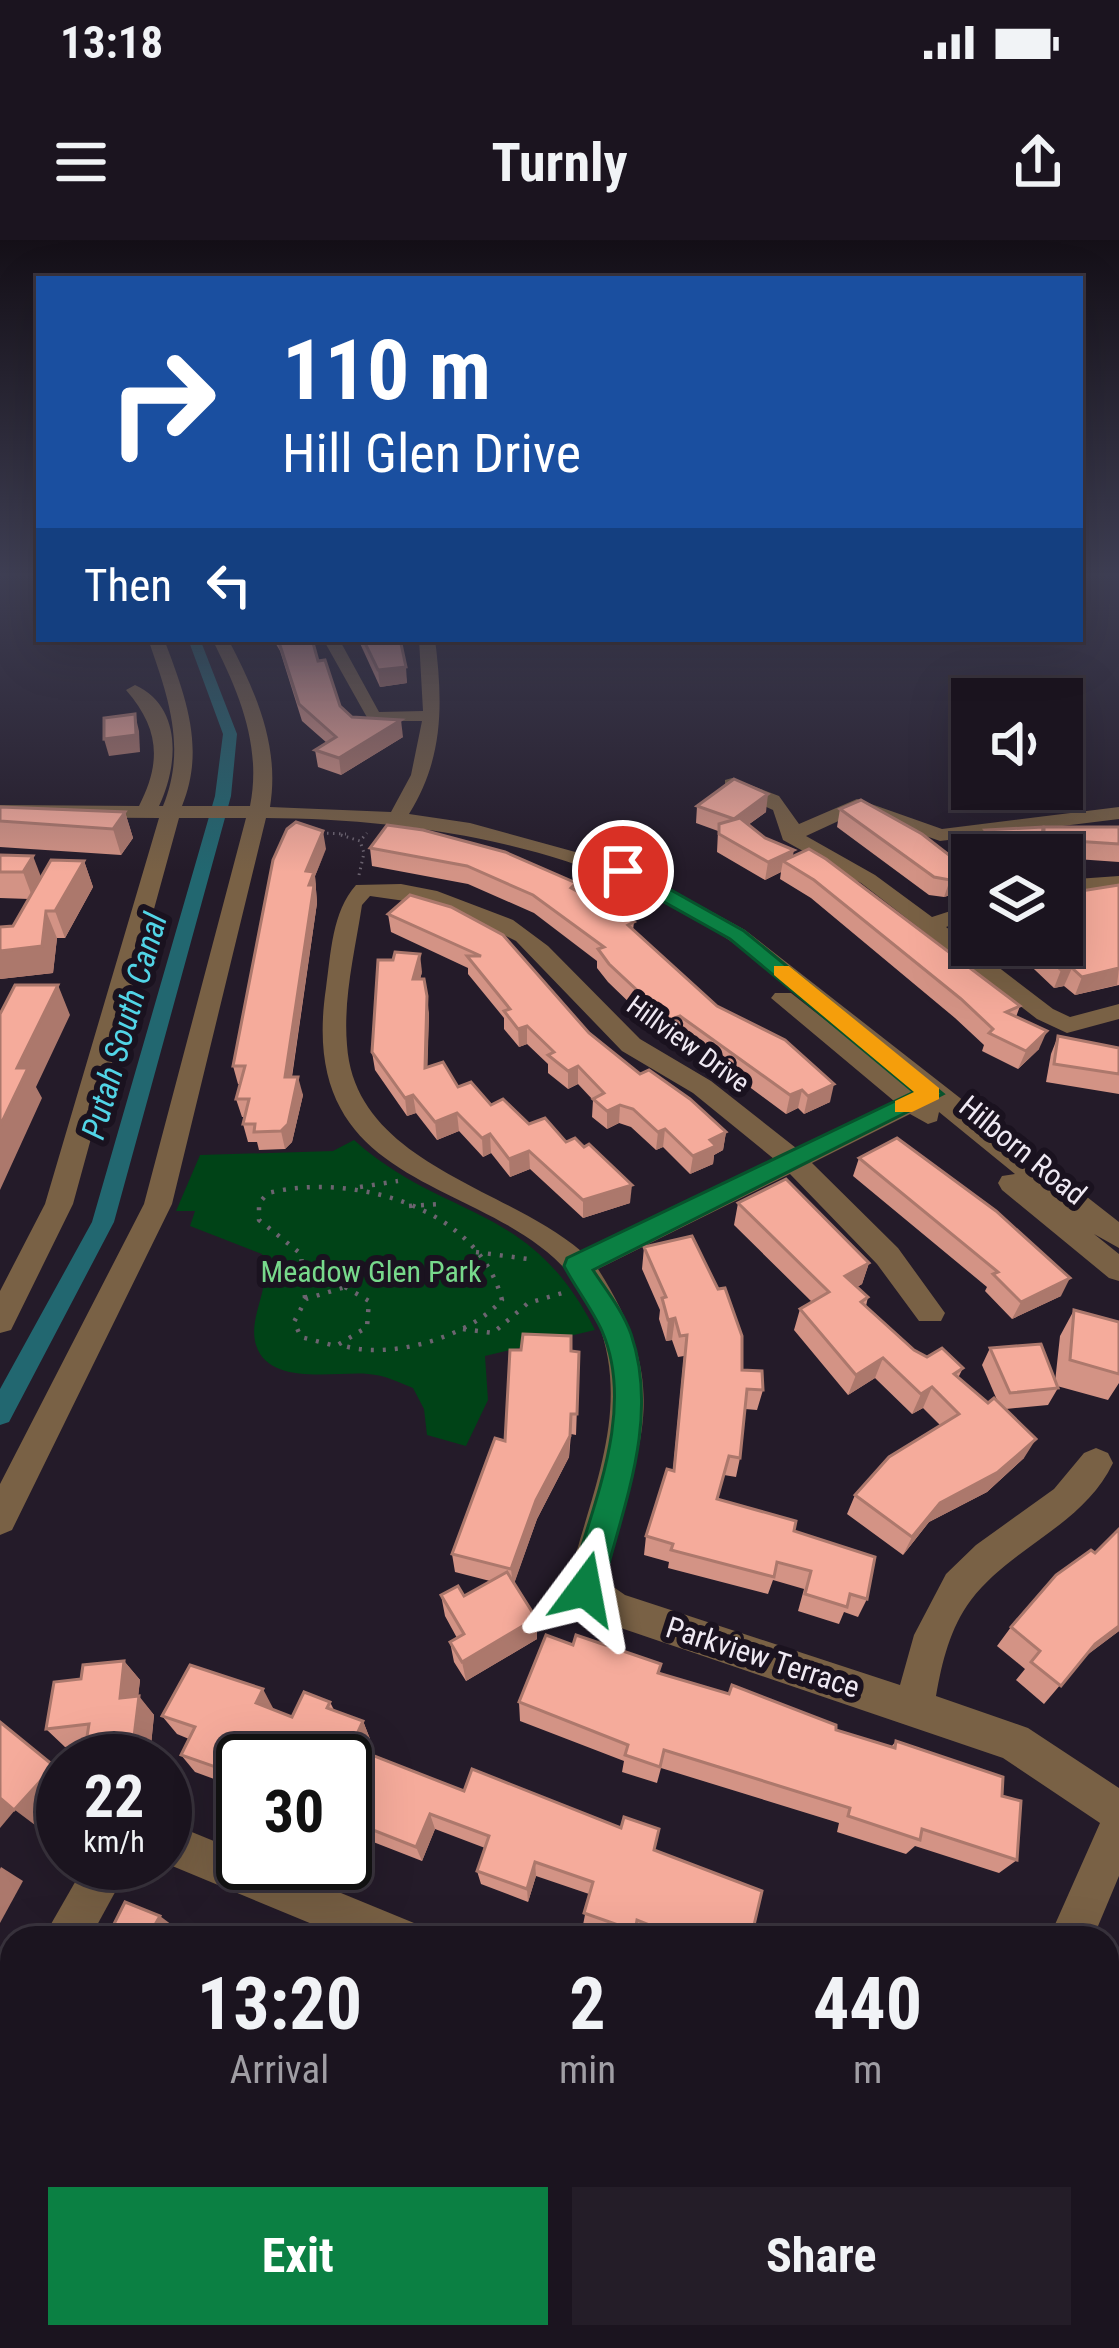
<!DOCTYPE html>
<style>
body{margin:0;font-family:"Roboto Condensed",sans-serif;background:#241d28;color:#f1f3f6;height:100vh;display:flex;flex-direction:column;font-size:45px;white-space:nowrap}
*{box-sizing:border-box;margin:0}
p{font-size:39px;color:#a09ea4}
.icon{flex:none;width:66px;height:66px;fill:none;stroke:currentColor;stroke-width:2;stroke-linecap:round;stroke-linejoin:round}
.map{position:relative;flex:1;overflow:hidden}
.panel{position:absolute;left:0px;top:1686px;width:1119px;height:423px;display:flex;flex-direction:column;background:#1b141f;border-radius:36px 36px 0 0;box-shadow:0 12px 48px #0002,0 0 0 3px #39333d}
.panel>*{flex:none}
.guide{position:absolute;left:36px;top:36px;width:1047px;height:366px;border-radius:0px;box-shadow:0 12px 48px #0002,0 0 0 3px #39333d;background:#1a4fa0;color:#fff;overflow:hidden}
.tools{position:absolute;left:951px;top:438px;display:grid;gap:24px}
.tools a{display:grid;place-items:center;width:132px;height:132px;border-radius:0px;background:#1b141f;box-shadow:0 12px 48px #0002,0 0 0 3px #39333d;font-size:60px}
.speed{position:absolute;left:36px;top:1494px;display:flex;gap:24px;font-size:60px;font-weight:700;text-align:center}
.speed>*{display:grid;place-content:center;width:156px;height:156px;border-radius:50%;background:#1b141f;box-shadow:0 12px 48px #0002,0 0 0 3px #39333d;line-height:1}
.speed small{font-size:30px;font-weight:400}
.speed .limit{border:6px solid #111;border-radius:18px;background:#fff;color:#111}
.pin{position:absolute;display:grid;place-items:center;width:102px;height:102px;color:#fff;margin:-51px;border:6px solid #fff;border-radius:50%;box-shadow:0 3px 12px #0007}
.me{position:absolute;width:132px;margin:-66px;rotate:13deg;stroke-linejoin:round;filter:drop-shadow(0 0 9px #0008)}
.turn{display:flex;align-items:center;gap:42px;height:252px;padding:0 48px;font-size:54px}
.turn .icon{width:156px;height:156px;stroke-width:2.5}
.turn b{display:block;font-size:84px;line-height:102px}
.then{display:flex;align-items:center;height:114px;padding:0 48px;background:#0003;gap:24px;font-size:45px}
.eta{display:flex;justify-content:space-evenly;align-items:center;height:204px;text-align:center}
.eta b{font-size:72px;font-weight:700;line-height:84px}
.cta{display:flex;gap:24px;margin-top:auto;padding:24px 48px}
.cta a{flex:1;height:138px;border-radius:0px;background:#0b8043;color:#fff;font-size:48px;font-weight:700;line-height:138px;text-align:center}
.cta a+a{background:#241d28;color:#f1f3f6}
.status{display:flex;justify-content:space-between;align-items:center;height:84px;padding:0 60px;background:#1b141f;direction:ltr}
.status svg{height:33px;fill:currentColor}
header{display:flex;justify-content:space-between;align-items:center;height:156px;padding:0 48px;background:#1b141f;font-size:54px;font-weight:700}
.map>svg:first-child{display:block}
.green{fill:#004317}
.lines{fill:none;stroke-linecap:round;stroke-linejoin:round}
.canal{fill:#226770;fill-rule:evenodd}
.path-far1{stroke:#6c6470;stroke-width:3;stroke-dasharray:1.5 4.5;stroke-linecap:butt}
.path{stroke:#6c6470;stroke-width:4.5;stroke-dasharray:3 9;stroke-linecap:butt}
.minor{fill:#796145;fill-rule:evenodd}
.wall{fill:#d39385}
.shaded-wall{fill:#ac786c}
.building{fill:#f5ab9b;stroke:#ac786c;stroke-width:3}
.route{fill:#0b8043;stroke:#07532c;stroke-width:3}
.slow{fill:#f59e0b}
.labels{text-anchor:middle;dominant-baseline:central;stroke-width:12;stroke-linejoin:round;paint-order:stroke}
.far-street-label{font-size:27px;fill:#efe9f3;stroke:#1a121f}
.street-label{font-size:30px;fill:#efe9f3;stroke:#1a121f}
.park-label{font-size:30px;fill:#77d98b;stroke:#1a121f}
.water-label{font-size:33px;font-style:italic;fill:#52d5e7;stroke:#1a121f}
</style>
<div class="status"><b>13:18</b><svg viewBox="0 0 49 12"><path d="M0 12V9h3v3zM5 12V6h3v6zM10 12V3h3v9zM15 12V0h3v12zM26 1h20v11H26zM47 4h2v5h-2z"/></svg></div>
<header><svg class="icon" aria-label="menu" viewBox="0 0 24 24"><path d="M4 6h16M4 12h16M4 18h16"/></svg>Turnly<svg class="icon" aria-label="share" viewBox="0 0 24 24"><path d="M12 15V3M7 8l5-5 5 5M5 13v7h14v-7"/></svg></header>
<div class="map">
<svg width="1119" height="2108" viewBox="0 0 1119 2108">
<rect width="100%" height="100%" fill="#241b29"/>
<path class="green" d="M354 900C446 982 530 961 595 1090L485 1116 488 1160 466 1206 427 1195 424 1169 413 1148C398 1142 385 1135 368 1134 337 1131 269 1147 256 1105 247 1075 274 1046 262 1014L190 986 195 971H176L200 915 333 911Z"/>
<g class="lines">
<polygon class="canal" points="188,399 200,399 237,494 231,556 114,982 9,1182 0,1185 0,1149 92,982 215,556 223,494"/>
<g class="path-far1">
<polyline points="321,593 346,594"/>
<polyline points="341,595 360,601 367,593"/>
<polyline points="359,635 364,613 360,601"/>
</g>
<g class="path">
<polyline points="360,947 398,941"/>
<polyline points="409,966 439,964"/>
<polyline points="476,1012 535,1020"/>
<polygon points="345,1047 369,1061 367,1087 336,1106 301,1097 294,1082 306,1059"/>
<path d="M305 1058 301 1014 259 980V963L268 953C351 932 478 966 502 1060 469 1097 389 1121 341 1105"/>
<polyline points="463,1089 493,1093 528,1063 566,1052"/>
</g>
<g class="minor">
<path d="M148 399H164C185 455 206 507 182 566H250C262 506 239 452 212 399H228C256 452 280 506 270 567L391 572 411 535 422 481H369L323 399H339L379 472 423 471 419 399H435C443 463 444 518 409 574L470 583 630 627 745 690 1119 982V1008L1094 994 1119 1014V1041L1109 1038 1002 950 998 943 1002 936 1015 934 939 872 937 881 928 884 910 874 812 923 898 1008 945 1073 941 1081H919L877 1024 790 934 598 1029C680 1158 632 1210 605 1341L625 1355 900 1445 914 1395 946 1334 976 1305 1054 1249 1084 1213 1096 1208 1108 1213 1113 1223C1083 1286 1012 1306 971 1360 950 1388 942 1422 936 1456L1028 1488 1119 1548V1636L1093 1698H1049L1100 1583 1003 1518 615 1386 572 1361 567 1349C587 1259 633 1175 598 1082 540 925 291 982 326 748 331 713 332 672 356 645L401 644 437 651 513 680 548 706 640 799 711 841 796 908 894 861 771 758 775 753H791L871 816C824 778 779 734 729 700 595 608 426 579 266 578L172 964 12 1290 0 1295V1244L144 964 246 578H179L73 964 11 1090 0 1093V1051L45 964 159 578 0 577V565L139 566C162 521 159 488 126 450L135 445C183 467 178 526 159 566H163C187 508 168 456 148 399ZM370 656 447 667 516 701 622 811 693 853 774 919 581 1011C504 946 355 923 347 805 343 758 355 711 362 665Z"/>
<polygon points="732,538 779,556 799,584 857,559 942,589 1119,567 1119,579 940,601 858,572 806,596 875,635 932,677 972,664 972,678 946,687 1053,769 1070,777 1119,764 1119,779 1067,793 1037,779 861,643 783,600 773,570 725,548 725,540"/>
<polygon points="1119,636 1119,648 1062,652 1062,640"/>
<polygon points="165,1581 243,1613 243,1623 268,1623 414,1683 421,1698 346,1698 165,1623"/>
<polygon points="86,1623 131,1623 90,1698 43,1698"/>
<polygon points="12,1780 12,1845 0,1850 0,1785"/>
<polygon points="630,2097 682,2097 680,2108 628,2108"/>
<polygon points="976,2097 1028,2097 1027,2108 975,2108"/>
</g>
</g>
<g class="wall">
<polygon points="273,399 312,399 318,421 340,466 352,477 403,497 341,535 318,527 315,510 327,503 302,481 280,411"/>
<polygon points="358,399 400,399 407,443 380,447"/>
<polygon points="697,566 766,572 748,585 765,598 1020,766 1016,777 1039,809 1018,829 982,811 984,805 955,778 811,658 780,639 781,632 765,640 717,612 718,591 696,583"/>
<polygon points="0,567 125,572 133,598 121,615 0,607"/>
<polygon points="840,569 971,632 966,650 944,657 929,655 837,587"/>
<polygon points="1119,587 1119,622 1062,618 1062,615 985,615 980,608 985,590"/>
<polygon points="370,608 576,643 576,651 634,682 633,690 717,766 830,862 804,874 798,868 786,874 678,794 667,799 608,742 597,728 597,721 534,673 468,644 372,626"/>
<polygon points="326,609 315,636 317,663 292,837 303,855 292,902 285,909 259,910 257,902 248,902 243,884 245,877 242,877 236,859 240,844 238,844 233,826"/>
<polygon points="0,615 41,638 84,621 93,647 65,698 57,698 53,733 0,739 0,687 13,686 29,659 0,658"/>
<polygon points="1119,645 1119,745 1075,755 1064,746 1054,748 1016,712 1005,716 991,705 1062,705 1062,654"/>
<polygon points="410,655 640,834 726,892 723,910 714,915 713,924 690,934 663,907 656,910 631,887 619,883 607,889 592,877 593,860 578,844 568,849 548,833 548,824 527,804 519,807 504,789 504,778 468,734 468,728 391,692 388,674"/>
<polygon points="422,732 420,739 429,774 427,827 491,865 566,902 630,963 583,978 530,929 510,937 491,913 483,917 459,891 437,900 416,873 407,876 375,830 372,812"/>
<polygon points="1058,796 1119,808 1119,854 1046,842 1051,814"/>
<polygon points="859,918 1061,1056 1012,1079 985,1051 987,1047 853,936"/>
<polygon points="738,963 869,1023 862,1044 857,1047 868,1057 866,1066 914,1110 927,1117 963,1128 958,1138 988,1163 997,1160 982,1125 990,1108 1055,1142 1060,1096 1074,1070 1119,1082 1119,1143 1108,1160 1057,1146 1058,1148 1048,1165 1006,1169 1024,1218 987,1252 929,1282 903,1315 847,1274 855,1255 940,1185 923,1168 912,1174 875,1138 848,1155 794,1090 800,1069 812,1062 734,985"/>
<polygon points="644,1007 742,1130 763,1150 757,1170 745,1169 740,1218 736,1237 724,1235 718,1259 794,1291 867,1359 858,1377 844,1372 839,1384 798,1371 804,1349 773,1340 768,1354 668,1328 669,1322 644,1315 646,1296 673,1231 684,1116 678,1117 672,1100 666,1101 659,1079 660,1070 642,1029"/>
<polygon points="571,1111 579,1112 576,1195 571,1194 569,1217 537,1279 514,1343 536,1378 537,1399 466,1441 454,1422 450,1402 457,1398 445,1376 441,1355 464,1356 490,1341 455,1332 452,1314 505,1201"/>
<polygon points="1119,1289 1119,1391 1084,1417 1044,1464 1016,1440 1025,1429 997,1406 1011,1387 1095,1313"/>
<polygon points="124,1421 140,1440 138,1456 154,1475 150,1515 103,1521 87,1504 65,1507 46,1489 81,1439"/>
<polygon points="661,1424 659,1434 891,1507 896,1501 1002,1556 1017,1620 999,1633 915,1606 906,1614 837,1592 839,1583 661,1528 657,1543 622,1532 624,1521 520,1481 519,1462"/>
<polygon points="330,1462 334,1470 363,1481 370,1499 364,1512 464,1551 654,1610 751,1698 649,1698 634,1692 633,1698 618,1698 583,1685 589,1654 536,1636 528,1662 481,1644 477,1631 485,1608 435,1589 422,1621 345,1591 345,1521 243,1521 243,1533 236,1547 195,1532 181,1515 189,1499 177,1494 162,1476 273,1468 272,1469 292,1477"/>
<polygon points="770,2097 877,2108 769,2108"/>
</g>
<g class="shaded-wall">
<polygon points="406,427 407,443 380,447 378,430"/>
<polygon points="135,474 139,491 140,512 109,516 104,499"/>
<polygon points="401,480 403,497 341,535 339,518"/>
<polygon points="768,554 766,572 732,596 734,579"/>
<polygon points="125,572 133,598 121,615 113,589"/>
<polygon points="323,591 326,609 315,636 317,663 289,855 285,837 306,631"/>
<polygon points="794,610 791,626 783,621 781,632 765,640 768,622"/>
<polygon points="33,616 43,642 33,659 23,632"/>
<polygon points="84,621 93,647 65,698 55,671"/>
<polygon points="971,632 966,650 944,657 950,640"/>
<polygon points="46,671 57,698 53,733 0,739 0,711"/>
<polygon points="1009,705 1018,705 1016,712 1005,716"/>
<polygon points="420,714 422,732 415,758 413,739"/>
<polygon points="1072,728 1064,746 1054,748 1061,730"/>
<polygon points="1119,728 1117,745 1075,755 1082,737"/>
<polygon points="58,745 70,775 36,847 42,858 0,950 0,886 17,828"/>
<polygon points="427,756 429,774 427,846 425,828"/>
<polygon points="680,776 678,794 667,799 669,780"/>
<polygon points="527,786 527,804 519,807 518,789"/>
<polygon points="1047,791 1039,809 1018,829 1026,811"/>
<polygon points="578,826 578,844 568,849 568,831"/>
<polygon points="298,837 303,855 292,902 285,909 281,891"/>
<polygon points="834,844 830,862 804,874 808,856"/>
<polygon points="802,850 798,868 786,874 790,855"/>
<polygon points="413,855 416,873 407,876 405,858"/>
<polygon points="620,865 619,883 607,889 607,871"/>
<polygon points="457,873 459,891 437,900 435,882"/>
<polygon points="665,889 663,907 656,910 658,892"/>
<polygon points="726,892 723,910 714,915 713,924 690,934 693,916 710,900"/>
<polygon points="490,894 491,913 483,917 482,898"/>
<polygon points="529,911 530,929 510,937 509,919"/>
<polygon points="632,945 630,963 583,978 583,960"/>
<polygon points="869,1023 862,1044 839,1058 845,1036"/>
<polygon points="1070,1038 1061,1056 1012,1079 1021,1062"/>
<polygon points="675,1078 672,1100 666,1101 668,1080"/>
<polygon points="883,1118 875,1138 848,1155 856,1135"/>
<polygon points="932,1147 923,1168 912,1174 921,1154"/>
<polygon points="571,1174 569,1217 537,1279 513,1347 511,1329 536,1260"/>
<polygon points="1036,1199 1024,1218 987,1252 929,1282 903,1315 912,1297 940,1263"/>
<polygon points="536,1378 537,1399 466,1441 462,1422"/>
<polygon points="1119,1386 1119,1391 1078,1422 1095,1404"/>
<polygon points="124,1421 140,1440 136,1477 120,1458"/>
<polygon points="263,1449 273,1468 267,1482 256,1463"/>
<polygon points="139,1456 154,1475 150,1515 134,1497"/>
<polygon points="363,1481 370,1499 359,1525 351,1507"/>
<polygon points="234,1509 243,1521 243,1533 236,1547 224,1530"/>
<polygon points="54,1526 63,1534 63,1553 35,1585 15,1570 0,1588 0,1557"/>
<polygon points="430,1574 435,1589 422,1621 416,1607"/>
<polygon points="535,1622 536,1636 528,1662 527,1649"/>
<polygon points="1,1627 23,1641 0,1683 0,1629"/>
<polygon points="160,1676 176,1688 173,1695 156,1683"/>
<polygon points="0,1980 12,1986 12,1998 0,1993"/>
<polygon points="21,2097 44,2097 39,2108 16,2108"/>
<polygon points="167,2097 184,2097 180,2108 163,2108"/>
<polygon points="283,2097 295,2097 315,2106 314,2108 290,2108 281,2104"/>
<polygon points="447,2097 451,2097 450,2099 472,2108 450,2108 445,2106"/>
</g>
<g class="building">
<polygon points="278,399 312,399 318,421 325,420 340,466 352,477 401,480 339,518 315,510 336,497 299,464"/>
<polygon points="363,399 400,399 406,427 378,430"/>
<polygon points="135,474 136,495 104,499 104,478"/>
<polygon points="734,539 768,554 734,579 697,566"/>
<polygon points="861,560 922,594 971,632 950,640 934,637 840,569"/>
<polygon points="0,567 125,572 113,589 0,581"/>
<polygon points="740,578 765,598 794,610 768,622 719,594 719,584"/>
<polygon points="296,582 323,591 306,631 314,632 309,645 314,645 285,837 298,837 288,884 281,891 254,892 255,884 243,884 249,859 236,859 245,826 233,826 273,620 287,589"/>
<polygon points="387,585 423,590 505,612 576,643 571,648 634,682 628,685 717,766 785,800 834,844 808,856 802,850 790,855 680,776 669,780 609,724 598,709 604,707 533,655 467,626 370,608"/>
<polygon points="1043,587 1041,609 1002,610 985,590"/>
<polygon points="1044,587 1119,587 1119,604 1044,599"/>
<polygon points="809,609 826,619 1020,766 1006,772 1047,791 1026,811 989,793 993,789 961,759 814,640 783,621"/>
<polygon points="0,615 33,616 23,632 0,632"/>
<polygon points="51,620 84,621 55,671 46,671 42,706 0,711 0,687 13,686"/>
<polygon points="1119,645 1119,728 1082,737 1072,728 1061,730 1034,705 1062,705 1062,698 1066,695 1062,691 1062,654"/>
<polygon points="410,655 451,667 503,695 589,793 640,834 649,830 690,859 726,892 710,900 716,906 693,916 665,889 658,892 633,869 620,865 607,871 593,859 604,853 578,826 568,831 548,815 554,812 527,786 518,789 504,771 510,769 467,716 481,716 388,674"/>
<polygon points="395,712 420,714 413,739 424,739 427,756 425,828 443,822 458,847 471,842 491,865 503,859 529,884 545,878 566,902 575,898 584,907 589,904 632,945 583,960 529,911 509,919 490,894 482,898 457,873 435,882 413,855 405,858 372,812 378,720 393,720"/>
<polygon points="15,745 58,745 17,828 28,828 0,886 0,774"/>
<polygon points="1058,796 1119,808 1119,834 1054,824"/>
<polygon points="897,898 996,971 1070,1038 1021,1062 993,1034 998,1032 859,918"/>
<polygon points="786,939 869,1023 845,1036 868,1057 861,1062 914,1110 927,1117 942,1108 963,1128 954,1134 988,1163 994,1158 1036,1199 998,1232 940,1263 912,1297 855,1255 889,1217 959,1174 932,1147 921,1154 883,1118 856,1135 800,1069 829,1052 738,963"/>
<polygon points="692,996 718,1049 725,1048 742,1096 742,1130 762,1131 763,1150 747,1149 740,1218 729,1216 717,1259 796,1281 794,1291 875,1317 867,1359 850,1354 847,1367 805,1354 811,1331 777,1322 774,1337 671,1310 673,1304 646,1296 667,1229 674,1231 687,1095 680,1096 675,1078 668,1080 662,1058 666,1057 644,1007"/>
<polygon points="1074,1070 1119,1082 1119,1134 1070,1120"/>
<polygon points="523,1094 571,1096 571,1111 579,1112 577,1174 571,1174 570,1196 536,1260 511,1329 452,1314 495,1198 505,1201 510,1110 521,1110"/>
<polygon points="1041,1104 1058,1148 1010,1153 990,1108"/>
<polygon points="1119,1289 1119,1386 1095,1404 1061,1446 1031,1422 1040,1411 1011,1387 1056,1335 1091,1310 1095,1313"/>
<polygon points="507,1332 536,1378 462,1422 450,1402 464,1394 441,1355 458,1346 464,1356"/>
<polygon points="546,1395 573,1405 576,1395 661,1424 658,1433 729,1454 732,1445 836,1485 836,1490 895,1508 896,1501 1003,1537 1002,1556 1021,1561 1017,1620 922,1589 920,1600 848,1576 850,1568 664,1510 660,1527 625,1515 628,1505 519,1462"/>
<polygon points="124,1421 120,1458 139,1456 134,1497 86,1503 89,1484 46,1489 54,1442 81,1439 83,1425"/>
<polygon points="190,1425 263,1449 256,1463 292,1477 304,1452 330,1462 327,1468 363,1481 351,1507 464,1551 472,1529 621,1588 624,1577 659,1589 654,1610 762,1651 751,1698 682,1698 637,1680 635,1691 584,1673 593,1642 535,1622 527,1649 477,1631 489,1596 430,1574 416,1607 345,1579 345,1521 268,1521 234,1509 224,1530 181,1515 195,1487 162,1476"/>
<polygon points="0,1482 54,1526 14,1570 0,1558"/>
<polygon points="125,1662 160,1676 156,1683 201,1698 107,1698"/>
<polygon points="0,1993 12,1998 12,2097 21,2097 16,2108 0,2108"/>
<polygon points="89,2097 167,2097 163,2108 98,2108 100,2101"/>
<polygon points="175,2097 283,2097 281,2104 290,2108 201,2108"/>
<polygon points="328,2097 447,2097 445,2106 450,2108 325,2108"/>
<polygon points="771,2097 878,2097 877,2108 780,2108 781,2101"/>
</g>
<linearGradient id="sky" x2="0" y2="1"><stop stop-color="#140f17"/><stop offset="0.53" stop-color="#3f3f54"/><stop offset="1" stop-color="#3f3f54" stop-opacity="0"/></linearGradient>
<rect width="1119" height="632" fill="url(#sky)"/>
<path class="route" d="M616 627H630L744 691 943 854 593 1030C606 1050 623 1071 631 1094 660 1179 623 1266 602 1349L597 1360 585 1365 574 1360 569 1349C590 1270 637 1172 602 1091 592 1069 575 1047 564 1026L567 1018 914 852 730 699 616 635Z"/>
<polygon class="slow" points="774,726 789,726 939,848 939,859 912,872 895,872 895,861 914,852 774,735"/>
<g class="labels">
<g class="far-street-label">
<text transform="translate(688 804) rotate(36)">Hillview Drive</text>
</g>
<g class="street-label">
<text transform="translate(1023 910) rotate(39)">Hilborn Road</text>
<text transform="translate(763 1417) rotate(18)">Parkview Terrace</text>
</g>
<g class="park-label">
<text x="371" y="1031">Meadow Glen Park</text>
</g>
<g class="water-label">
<text transform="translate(124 786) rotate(-74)">Putah South Canal</text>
</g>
</g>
</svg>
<div class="tools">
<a><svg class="icon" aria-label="sound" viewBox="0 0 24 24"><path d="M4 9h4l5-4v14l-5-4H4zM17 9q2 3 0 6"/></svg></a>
<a><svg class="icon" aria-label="layers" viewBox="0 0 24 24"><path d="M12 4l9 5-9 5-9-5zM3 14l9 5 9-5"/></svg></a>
</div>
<div class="speed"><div>22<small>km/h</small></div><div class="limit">30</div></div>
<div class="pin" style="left:623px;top:631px;background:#d93025"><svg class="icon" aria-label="arrive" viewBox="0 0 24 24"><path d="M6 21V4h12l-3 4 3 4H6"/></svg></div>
<svg class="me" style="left:585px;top:1349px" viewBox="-20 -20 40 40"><path d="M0-17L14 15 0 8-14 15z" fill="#0b8043" stroke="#fff" stroke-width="4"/></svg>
<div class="guide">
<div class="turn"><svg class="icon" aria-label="right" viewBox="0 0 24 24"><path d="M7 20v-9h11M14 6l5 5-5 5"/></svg><div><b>110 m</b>Hill Glen Drive</div></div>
<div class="then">Then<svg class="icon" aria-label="left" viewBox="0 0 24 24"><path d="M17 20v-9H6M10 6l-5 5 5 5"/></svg></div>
</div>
<section class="panel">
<div class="eta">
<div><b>13:20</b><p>Arrival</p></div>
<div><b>2</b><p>min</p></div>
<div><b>440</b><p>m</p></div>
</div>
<div class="cta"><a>Exit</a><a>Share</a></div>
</section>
</div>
